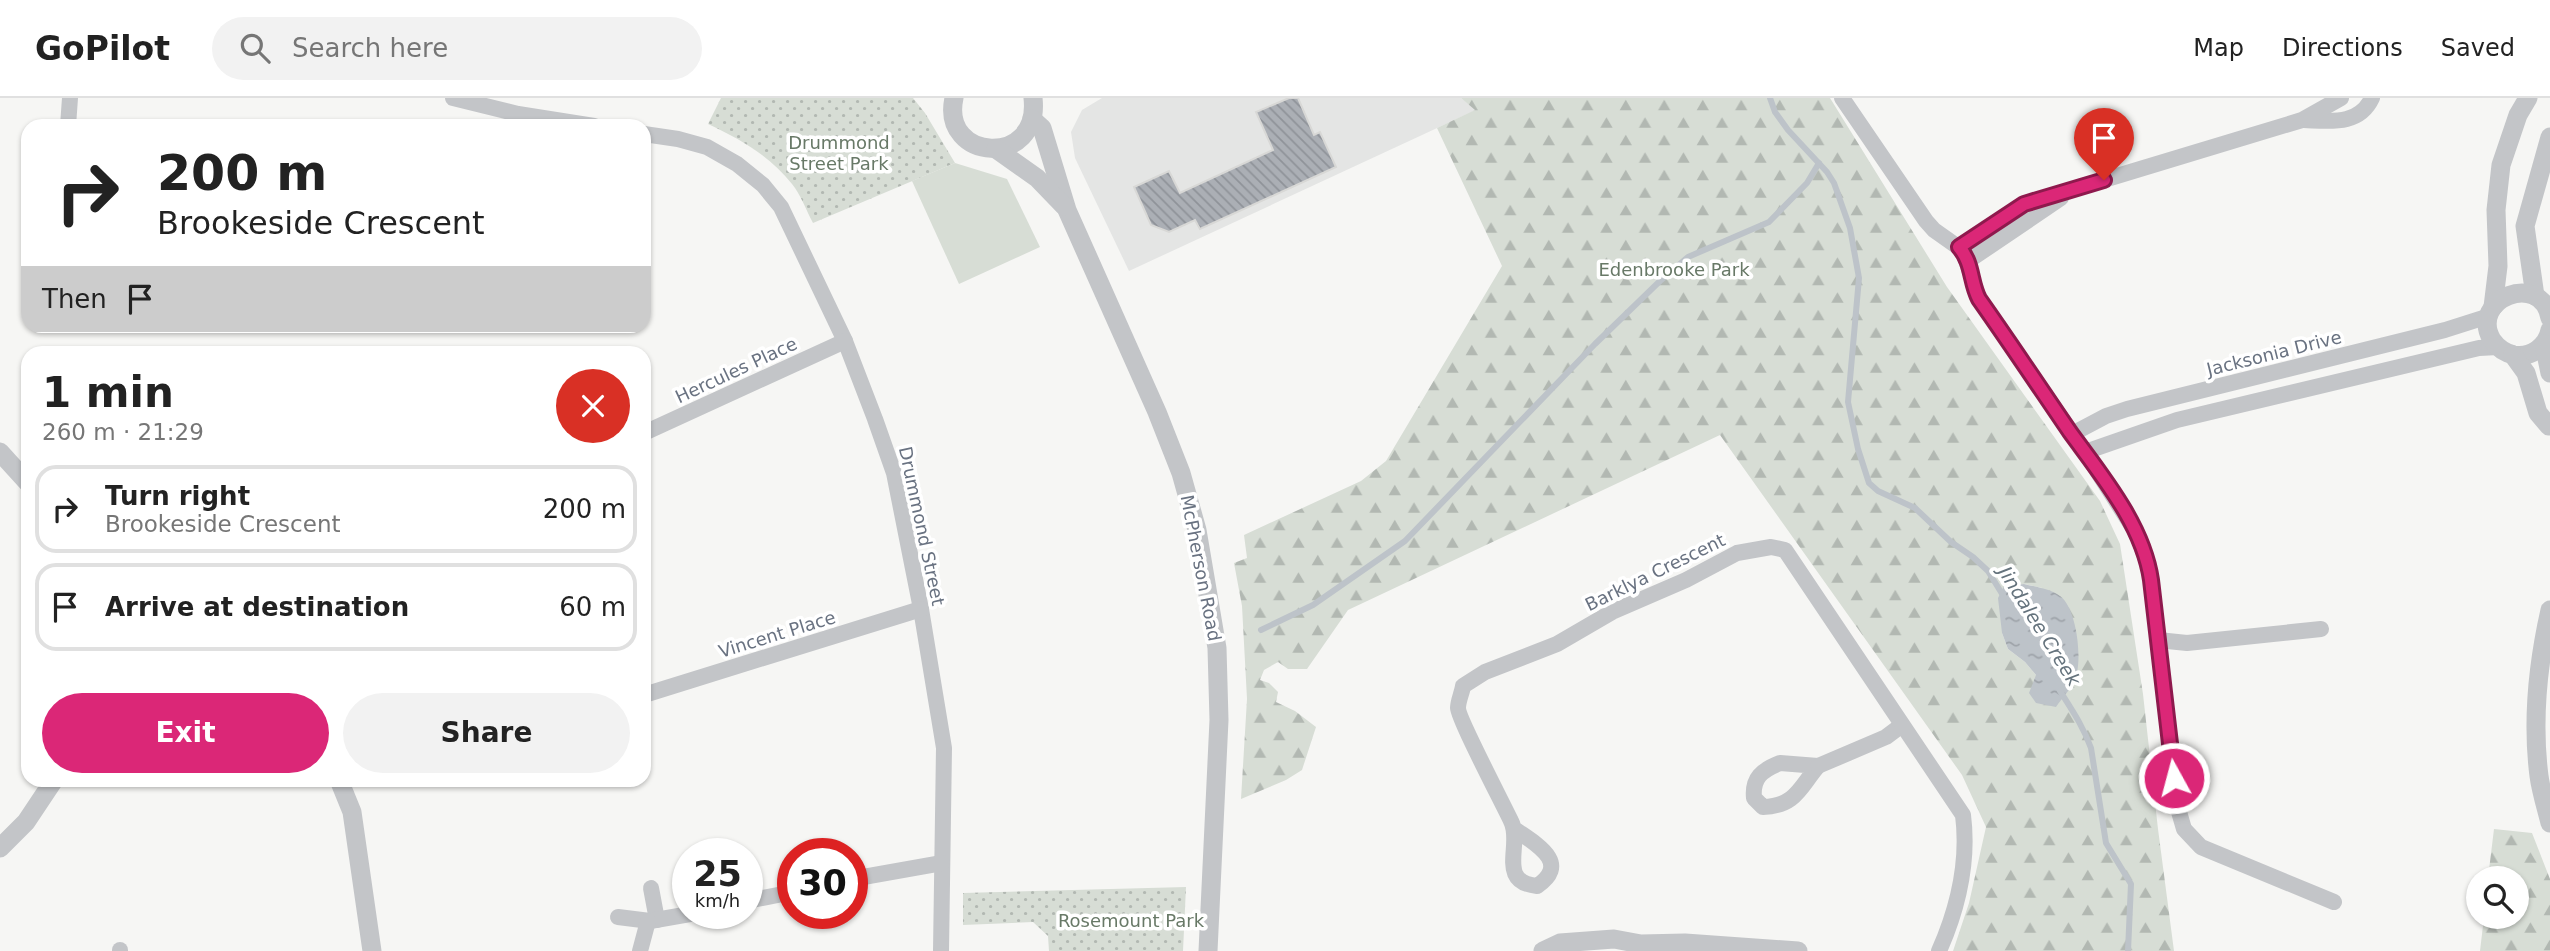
<!DOCTYPE html>
<meta charset="utf-8">
<style>
body{margin:0;font-family:"DejaVu Sans",sans-serif;background:#f2f2f2;color:#222;height:100vh;display:flex;flex-direction:column;font-size:26px;white-space:nowrap}
*{box-sizing:border-box;margin:0}
p{font-size:23px;color:#767676}
.icon{flex:none;width:38px;height:38px;fill:none;stroke:currentColor;stroke-width:2;stroke-linecap:round;stroke-linejoin:round}
.map{position:relative;flex:1;overflow:hidden}
.sheet{position:absolute;left:21px;top:248px;width:630px;height:441px;display:flex;flex-direction:column;background:#fff;border-radius:21px;box-shadow:0 2px 5px #0004}
.sheet>*{flex:none}
.hud{position:absolute;left:21px;top:21px;width:630px;height:214px;border-radius:21px;box-shadow:0 2px 5px #0004;background:#fff;color:#222;overflow:hidden}
.buttons{position:absolute;left:2466px;top:768px;display:grid;gap:14px}
.buttons a{display:grid;place-items:center;width:63px;height:63px;border-radius:50%;background:#fff;box-shadow:0 2px 5px #0004;font-size:35px}
.speed{position:absolute;left:672px;top:740px;display:flex;gap:14px;font-size:35px;font-weight:700;text-align:center}
.speed>*{display:grid;place-content:center;width:91px;height:91px;border-radius:50%;background:#fff;box-shadow:0 2px 5px #0004;line-height:1}
.speed small{font-size:18px;font-weight:400}
.speed .limit{border:10px solid #d22;background:#fff;color:#111}
.pin{position:absolute;display:grid;place-items:center;width:60px;height:60px;color:#fff;margin:-72px -30px;border-radius:50% 50% 50% 0;rotate:-45deg;box-shadow:0 0 7px #0007}
.pin .icon{rotate:45deg}
.me{position:absolute;width:77px;margin:-38px;rotate:353deg;stroke-linejoin:round;filter:drop-shadow(0 0 5px #0008)}
.turn{display:flex;align-items:center;gap:24px;height:147px;padding:0 21px;font-size:32px}
.turn .icon{width:91px;height:91px;stroke-width:2.5}
.turn b{display:block;font-size:49px;line-height:60px}
.then{display:flex;align-items:center;height:66px;padding:0 21px;background:#0003;gap:14px;font-size:26px}
.round{display:grid;place-items:center;flex:none;width:74px;height:74px;border-radius:37px;background:#f2f2f2}
.overview{display:flex;align-items:center;justify-content:space-between;height:119px;padding:0 21px}
h1{font-size:42px;font-weight:700;line-height:52px}
.cta{display:flex;gap:14px;margin-top:auto;padding:14px 21px}
.cta a{flex:1;height:80px;border-radius:42px;background:#db2777;color:#fff;font-size:28px;font-weight:700;line-height:80px;text-align:center}
.cta a+a{background:#f2f2f2;color:#222}
ul{padding:0;list-style:none}
li{display:flex;align-items:center;gap:21px;height:88px;margin:0 14px 10px;padding:0 7px;border:4px solid #e0e0e0;border-radius:21px}
li div{flex:1}
li b{display:block;font-size:26px}
li em{font-style:normal}
header{display:flex;align-items:center;gap:42px;box-sizing:border-box;height:98px;padding:0 35px;background:#fff;border-bottom:2px solid #e0e0e0}
header strong{font-size:33px}
nav{display:flex;gap:38px;margin-inline-start:auto;font-size:24px}
.search{width:490px;height:63px;background:#f2f2f2;display:flex;align-items:center;gap:18px;box-sizing:border-box;padding:0 24px;border-radius:38px;color:#767676;font-size:26px}
.map>svg:first-child{display:block}
.built{fill:#e4e5e4}
.green{fill:url(#green-dots)}
.forest{fill:url(#forest-firs);fill-rule:evenodd}
.pitch{fill:#d7ddd5}
.water{fill:url(#water-ripples)}
.lines{fill:none;stroke-linecap:round;stroke-linejoin:round}
.stream{stroke:#bdc3c9;stroke-width:6}
.building{fill:url(#building-back-hatch);stroke:#d8d8d6;stroke-width:2}
.minor{stroke:#c3c5c8;stroke-width:16}
.tertiary{stroke:#c3c5c8;stroke-width:19}
.route-casing{stroke:#8e194d;stroke-width:18}
.route{stroke:#db2777;stroke-width:12}
.labels{text-anchor:middle;dominant-baseline:central;stroke-width:7;stroke-linejoin:round;paint-order:stroke}
.park-label{font-size:18px;fill:#687967;stroke:#fff}
.street-label{font-size:18px;fill:#697281;stroke:#fff}
.water-label{font-size:19px;font-style:italic;fill:#65737d;stroke:#fff}
</style>
<header>
<strong>GoPilot</strong>
<div class="search"><svg class="icon" aria-label="search" viewBox="0 0 24 24"><circle cx="10" cy="10" r="6"/><path d="M15 15l6 6"/></svg>Search here</div>
<nav><a>Map</a><a>Directions</a><a>Saved</a></nav>
</header>
<div class="map">
<svg width="2550" height="853" viewBox="0 0 2550 853">
<defs>
<pattern id="green-dots" width="8" height="8" patternUnits="userSpaceOnUse" patternTransform="scale(1.75)"><rect width="8" height="8" fill="#d7ddd5"/><path d="M2 2h.1M6 6h.1" fill="none" stroke="#b2b8b2" stroke-width="1.8" stroke-linecap="round"/></pattern>
<pattern id="forest-firs" width="22" height="20" patternUnits="userSpaceOnUse" patternTransform="scale(1.75)"><rect width="22" height="20" fill="#d7ddd5"/><path d="M5 1l3.5 6h-7zM16 11l3.5 6h-7z" fill="#b2b8b2"/></pattern>
<pattern id="water-ripples" width="26" height="14" patternUnits="userSpaceOnUse" patternTransform="scale(1.75)"><rect width="26" height="14" fill="#bdc3c9"/><path d="M2 4q2-2 4 0t4 0M15 11q2-2 4 0t4 0" fill="none" stroke="#9ea3a9"/></pattern>
<pattern id="building-back-hatch" width="6" height="6" patternUnits="userSpaceOnUse" patternTransform="scale(1.75)"><rect width="6" height="6" fill="#abafb5"/><path d="M-1 5l2 2M0 0l6 6M5-1l2 2" fill="none" stroke="#8f9399"/></pattern>
</defs>
<rect width="100%" height="100%" fill="#f6f6f4"/>
<polygon class="built" points="1102,0 1461,0 1476,12 1129,173 1075,60 1071,34 1082,12"/>
<g class="green">
<path d="M721 0H913L925 15 955 65 813 125C806 112 801 97 792 86 770 58 740 41 708 26Z"/>
<polygon points="1186,789 1183,853 1049,853 1048,838 1033,824 963,827 963,795"/>
</g>
<g class="forest">
<path d="M1461 0H1830L1947 189 2100 403 2120 446 2143 596 2158 731 2174 853H1953L1969 805 1986 729 1962 677 1720 337 1348 512 1307 571H1288L1278 564 1264 572 1260 582 1269 585 1278 594 1276 604 1295 613 1316 629 1302 672 1286 682 1241 701 1247 601 1242 508 1234 465 1247 460 1244 437 1361 383 1386 363 1502 168 1437 30 1475 12ZM2024 486 2042 490 2036 605V577L2025 564 2008 551 2002 535 2004 488Z"/>
<polygon points="2494,731 2532,735 2550,781 2550,853 2480,853 2484,819 2516,819 2516,780 2488,780"/>
</g>
<polygon class="pitch" points="955,65 1007,81 1040,149 959,186 912,83"/>
<path class="water" d="M2024 486C2036 489 2050 491 2060 498 2077 510 2083 563 2075 581 2071 591 2062 600 2056 609L2036 605 2029 595 2036 577 2025 564 2008 551 2002 535 1998 500 2004 488Z"/>
<g class="lines">
<g class="stream">
<polyline points="1770,0 1775,14 1788,32 1827,74 1834,85 1850,130 1859,180 1848,304 1858,351 1869,385 1878,393 1915,410 1951,444 1973,459 1988,473 2004,499"/>
<polyline points="1261,532 1313,507 1405,443 1595,246 1660,183 1688,159 1769,124 1807,85 1819,65"/>
<path d="M2060 593C2072 612 2083 628 2091 650L2106 745 2131 786 2128 853"/>
</g>
</g>
<polygon class="building" points="1289,0 1298,0 1314,37 1320,34 1336,69 1200,131 1195,122 1169,134 1151,127 1134,89 1169,73 1180,95 1273,52 1256,14"/>
<g class="lines">
<g class="minor">
<polyline points="453,0 518,16 594,28"/>
<polyline points="1842,0 1926,123 1934,132 1958,149 1964,156 1979,201 2085,354 2137,436 2150,473 2177,707 2184,731 2201,749 2334,804"/>
<path d="M2304 22C2330 23 2359 28 2372 0"/>
<polyline points="68,28 70,0"/>
<polyline points="644,36 678,41 707,49 737,66 763,87 781,109 845,243 875,321 894,375 921,511 944,650 941,853"/>
<polyline points="1959,149 2031,104 2302,22 2341,0"/>
<polyline points="1968,163 2061,100"/>
<polyline points="644,335 845,243"/>
<polyline points="2072,336 2106,318 2127,311 2445,232 2489,218"/>
<polyline points="2085,354 2177,322 2479,250 2498,249"/>
<polyline points="2158,542 2187,545 2321,531"/>
<polyline points="644,597 921,511"/>
<path d="M1780 665 1818 668C1800 689 1796 708 1763 709L1754 700C1752 680 1762 672 1780 665Z"/>
<polyline points="1818,668 1886,639 1902,627"/>
<path d="M1516 732C1536 746 1571 765 1537 788 1496 784 1523 746 1511 723 1503 706 1458 620 1458 610 1458 603 1462 595 1463 588L1485 574 1557 546 1612 514 1686 482 1737 455 1771 449 1785 452 1963 717C1969 764 1958 810 1939 853"/>
<polyline points="852,781 942,765"/>
<polyline points="651,790 657,822"/>
<polyline points="747,803 793,794"/>
<polyline points="618,819 650,823 690,816"/>
<polyline points="120,853 120,852"/>
<polyline points="640,853 648,823"/>
</g>
<g class="tertiary">
<path d="M954 0C940 64 1041 70 1033 0"/>
<polyline points="1032,21 1042,30 1067,112 1157,314 1181,375 1197,432 1217,550 1219,622 1208,853"/>
<polyline points="996,51 1037,80 1064,108"/>
<polyline points="2535,198 2525,128 2550,39"/>
<polyline points="2493,209 2498,168 2496,112 2501,67 2518,17 2528,0"/>
<path d="M2550 220C2541 172 2468 201 2492 242 2497 249 2505 255 2514 257 2531 260 2547 248 2550 232"/>
<polyline points="2544,246 2550,275"/>
<polyline points="2513,257 2526,275 2538,315 2549,328"/>
<polyline points="0,354 28,385"/>
<path d="M2550 512C2538 565 2532 623 2539 678 2541 693 2546 709 2550 725"/>
<polyline points="339,682 352,714 372,853"/>
<polyline points="0,750 26,724 54,682"/>
<polyline points="1543,853 1560,845 1614,841 1641,846 1685,845 1798,853"/>
</g>
</g>
<g class="lines">
<g class="route-casing">
<path id="route" d="M2104 82 2024 106 1959 149C1973 165 1970 184 1979 201 2010 245 2040 290 2070 334 2102 378 2143 427 2151 482L2174 680"/>
</g>
<use href="#route" class="route"/>
</g>
<g class="labels">
<g class="park-label">
<text x="839" y="44">Drummond<tspan x="839" dy="21">Street Park</tspan></text>
<text x="1674" y="171">Edenbrooke Park</text>
<text x="1131" y="822">Rosemount Park</text>
</g>
<g class="street-label">
<text transform="translate(2274 255) rotate(-14)">Jacksonia Drive</text>
<text transform="translate(736 272) rotate(-25)">Hercules Place</text>
<text transform="translate(922 428) rotate(78)">Drummond Street</text>
<text transform="translate(1201 470) rotate(79)">McPherson Road</text>
<text transform="translate(1655 474) rotate(-26)">Barklya Crescent</text>
<text transform="translate(777 536) rotate(-17)">Vincent Place</text>
</g>
<g class="water-label">
<text transform="translate(2040 528) rotate(58)">Jindalee Creek</text>
</g>
</g>
</svg>
<div class="buttons">
<a><svg class="icon" aria-label="search" viewBox="0 0 24 24"><circle cx="10" cy="10" r="6"/><path d="M15 15l6 6"/></svg></a>
</div>
<div class="speed"><div>25<small>km/h</small></div><div class="limit">30</div></div>
<div class="pin" style="left:2104px;top:82px;background:#d93025"><svg class="icon" aria-label="arrive" viewBox="0 0 24 24"><path d="M6 21V4h12l-3 4 3 4H6"/></svg></div>
<svg class="me" style="left:2174px;top:680px" viewBox="-20 -20 40 40"><circle r="17" fill="#db2777" stroke="#fff" stroke-width="3"/><path d="M0-11L8 9 0 5-8 9z" fill="#fff"/></svg>
<div class="hud">
<div class="turn"><svg class="icon" aria-label="right" viewBox="0 0 24 24"><path d="M7 20v-9h11M14 6l5 5-5 5"/></svg><div><b>200 m</b>Brookeside Crescent</div></div>
<div class="then">Then<svg class="icon" aria-label="arrive" viewBox="0 0 24 24"><path d="M6 21V4h12l-3 4 3 4H6"/></svg></div>
</div>
<section class="sheet">
<div class="overview"><div><h1>1 min</h1><p>260 m · 21:29</p></div><a class="round" style="background:#d93025;color:#fff"><svg class="icon" aria-label="close" viewBox="0 0 24 24"><path d="M6 6l12 12M18 6L6 18"/></svg></a></div>
<ul>
<li><svg class="icon" aria-label="right" viewBox="0 0 24 24"><path d="M7 20v-9h11M14 6l5 5-5 5"/></svg><div><b>Turn right</b><p>Brookeside Crescent</p></div><em>200 m</em></li>
<li><svg class="icon" aria-label="arrive" viewBox="0 0 24 24"><path d="M6 21V4h12l-3 4 3 4H6"/></svg><div><b>Arrive at destination</b></div><em>60 m</em></li>
</ul>
<div class="cta"><a>Exit</a><a>Share</a></div>
</section>
</div>
